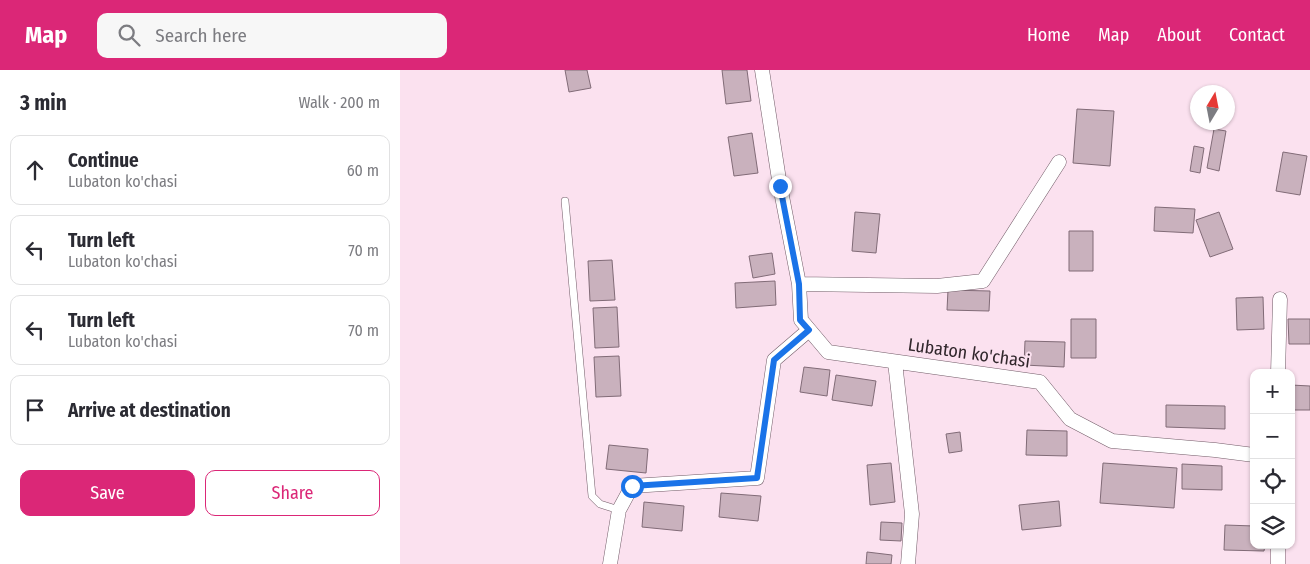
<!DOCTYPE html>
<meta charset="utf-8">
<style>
:root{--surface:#fff;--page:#f7f7f7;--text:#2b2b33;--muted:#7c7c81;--line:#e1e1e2;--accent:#db2777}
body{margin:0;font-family:"Fira Sans Condensed",sans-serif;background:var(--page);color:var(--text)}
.controls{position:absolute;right:15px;bottom:15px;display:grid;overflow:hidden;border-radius:10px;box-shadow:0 1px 4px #0004}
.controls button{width:45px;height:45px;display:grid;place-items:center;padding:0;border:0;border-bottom:1px solid var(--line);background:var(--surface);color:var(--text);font:25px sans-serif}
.compass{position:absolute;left:790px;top:15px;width:45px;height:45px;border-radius:50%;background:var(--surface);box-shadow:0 1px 4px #0004;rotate:10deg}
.stop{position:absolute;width:15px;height:15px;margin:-11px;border:4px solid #1a73e8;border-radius:50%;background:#fff}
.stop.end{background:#1a73e8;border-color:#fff;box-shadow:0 1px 5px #0008}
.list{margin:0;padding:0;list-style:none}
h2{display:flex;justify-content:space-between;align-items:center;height:65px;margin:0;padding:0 20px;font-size:21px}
h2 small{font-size:16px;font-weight:400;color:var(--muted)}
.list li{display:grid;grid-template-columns:32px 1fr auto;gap:15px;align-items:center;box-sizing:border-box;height:70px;margin:0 10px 10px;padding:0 10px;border:1px solid var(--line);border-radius:10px}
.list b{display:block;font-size:19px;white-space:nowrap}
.list p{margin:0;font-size:16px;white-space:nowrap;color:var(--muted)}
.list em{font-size:16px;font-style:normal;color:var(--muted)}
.actions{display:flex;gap:10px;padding:15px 20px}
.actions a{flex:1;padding:11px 0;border:1px solid var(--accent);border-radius:10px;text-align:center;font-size:18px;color:var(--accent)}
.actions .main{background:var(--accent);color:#fff}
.icon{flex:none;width:28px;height:28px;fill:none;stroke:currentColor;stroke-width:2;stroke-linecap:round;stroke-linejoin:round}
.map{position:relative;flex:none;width:910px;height:494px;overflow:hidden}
header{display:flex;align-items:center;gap:30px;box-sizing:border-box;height:70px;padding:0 25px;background:var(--accent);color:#fff}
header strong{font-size:24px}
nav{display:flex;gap:28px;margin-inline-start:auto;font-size:18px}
.search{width:350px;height:45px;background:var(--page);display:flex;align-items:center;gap:12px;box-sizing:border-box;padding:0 18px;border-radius:10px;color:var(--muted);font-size:19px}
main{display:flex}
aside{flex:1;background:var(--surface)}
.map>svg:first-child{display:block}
</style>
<header>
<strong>Map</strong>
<div class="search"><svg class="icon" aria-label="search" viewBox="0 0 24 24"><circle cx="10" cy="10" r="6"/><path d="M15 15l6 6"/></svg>Search here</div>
<nav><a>Home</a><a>Map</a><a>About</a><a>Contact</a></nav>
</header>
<main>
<aside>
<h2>3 min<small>Walk · 200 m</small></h2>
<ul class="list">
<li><svg class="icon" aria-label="ahead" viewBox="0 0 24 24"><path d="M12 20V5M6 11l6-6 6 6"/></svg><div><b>Continue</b><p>Lubaton ko'chasi</p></div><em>60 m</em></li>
<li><svg class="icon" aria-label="left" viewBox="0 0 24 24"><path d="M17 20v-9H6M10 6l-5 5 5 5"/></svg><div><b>Turn left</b><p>Lubaton ko'chasi</p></div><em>70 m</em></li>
<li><svg class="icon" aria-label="left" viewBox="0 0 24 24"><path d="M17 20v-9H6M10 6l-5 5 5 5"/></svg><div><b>Turn left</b><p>Lubaton ko'chasi</p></div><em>70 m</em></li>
<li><svg class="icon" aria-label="arrive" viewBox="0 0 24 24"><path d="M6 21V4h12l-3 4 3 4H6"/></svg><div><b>Arrive at destination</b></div></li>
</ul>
<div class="actions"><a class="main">Save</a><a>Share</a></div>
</aside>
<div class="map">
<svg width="910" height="494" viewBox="0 0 910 494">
<rect width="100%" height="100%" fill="#fbe1ef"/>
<path fill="#c9b1bd" stroke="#816b77" d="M165 0H187L191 18 169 22Z
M322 0H347L351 31 326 34Z
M677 39 714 41 710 96 673 93Z
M814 59 826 61 819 101 807 98Z
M352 63 358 103 334 106 328 67Z
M794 76 804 78 800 103 790 101Z
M883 82 907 86 900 125 876 121Z
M755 137 795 139 793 163 754 161Z
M455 142 480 144 476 183 452 181Z
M819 142 833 179 810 187 796 150Z
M669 161H693V201H669Z
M372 183 375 204 353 208 349 186Z
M212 190 215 230 190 231 188 191Z
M375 211 376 235 336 238 335 213Z
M548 220 590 221 589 241 547 240Z
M863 227 864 259 837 260 836 228Z
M217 237 219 277 195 278 193 238Z
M671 249H696V288H671Z
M888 249H910V274H889Z
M625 271 665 272 664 297 624 295Z
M219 286 221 326 196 327 194 287Z
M404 297 430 300 427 326 400 322Z
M436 305 476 311 472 336 432 330Z
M891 315 910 316V340H891Z
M766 335 825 336V359L766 357Z
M627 360 667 361V386L626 385Z
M560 362 562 381 549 383 546 364Z
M209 375 248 379 246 403 206 399Z
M491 393 495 432 470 435 467 395Z
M703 393 777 398 774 438 700 433Z
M782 394 822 396V420L782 419Z
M321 423 361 426 358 451 319 447Z
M659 431 661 456 622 460 619 435Z
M244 432 284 436 282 461 242 457Z
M481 452 502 453 501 471 480 470Z
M825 455 854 456V475H865L864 481 824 480Z
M467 482 492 485 491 494H466Z"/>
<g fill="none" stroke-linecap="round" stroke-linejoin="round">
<g stroke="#725c68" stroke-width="8">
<path id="service" d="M165 131 192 426 200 434 219 440"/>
</g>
<g stroke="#725c68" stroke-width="15">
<path id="minor" d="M362 0 380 116 399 214 401 250 428 282 640 312 670 349 712 371 815 380 854 385
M399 214 537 216 583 211 659 92
M495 292 512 444 508 494
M878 303 880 229
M878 475V494
M210 494 219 440 232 416 357 408 374 290 409 260"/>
</g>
<use href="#service" stroke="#fff" stroke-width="7"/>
<use href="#minor" stroke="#fff" stroke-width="14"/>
</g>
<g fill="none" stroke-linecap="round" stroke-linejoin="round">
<path stroke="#1a73e8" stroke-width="6" d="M232 416 357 408 374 290 409 260 400 250 399 214 380 116"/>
</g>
<g text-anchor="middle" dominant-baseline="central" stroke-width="4" stroke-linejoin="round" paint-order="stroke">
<g font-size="18" fill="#31272c" stroke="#fbe1ef">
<text transform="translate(569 283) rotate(8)">Lubaton ko'chasi</text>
</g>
</g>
</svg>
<div class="controls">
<button>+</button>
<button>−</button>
<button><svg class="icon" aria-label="locate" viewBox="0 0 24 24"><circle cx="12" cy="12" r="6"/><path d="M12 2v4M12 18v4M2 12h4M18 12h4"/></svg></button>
<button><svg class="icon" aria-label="layers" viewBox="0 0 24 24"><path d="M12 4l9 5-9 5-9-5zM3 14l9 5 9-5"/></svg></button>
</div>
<svg class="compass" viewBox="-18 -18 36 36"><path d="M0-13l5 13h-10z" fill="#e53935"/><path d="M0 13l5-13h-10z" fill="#7c7c81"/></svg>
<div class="stop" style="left:232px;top:416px"></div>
<div class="stop end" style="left:380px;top:116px"></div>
</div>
</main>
